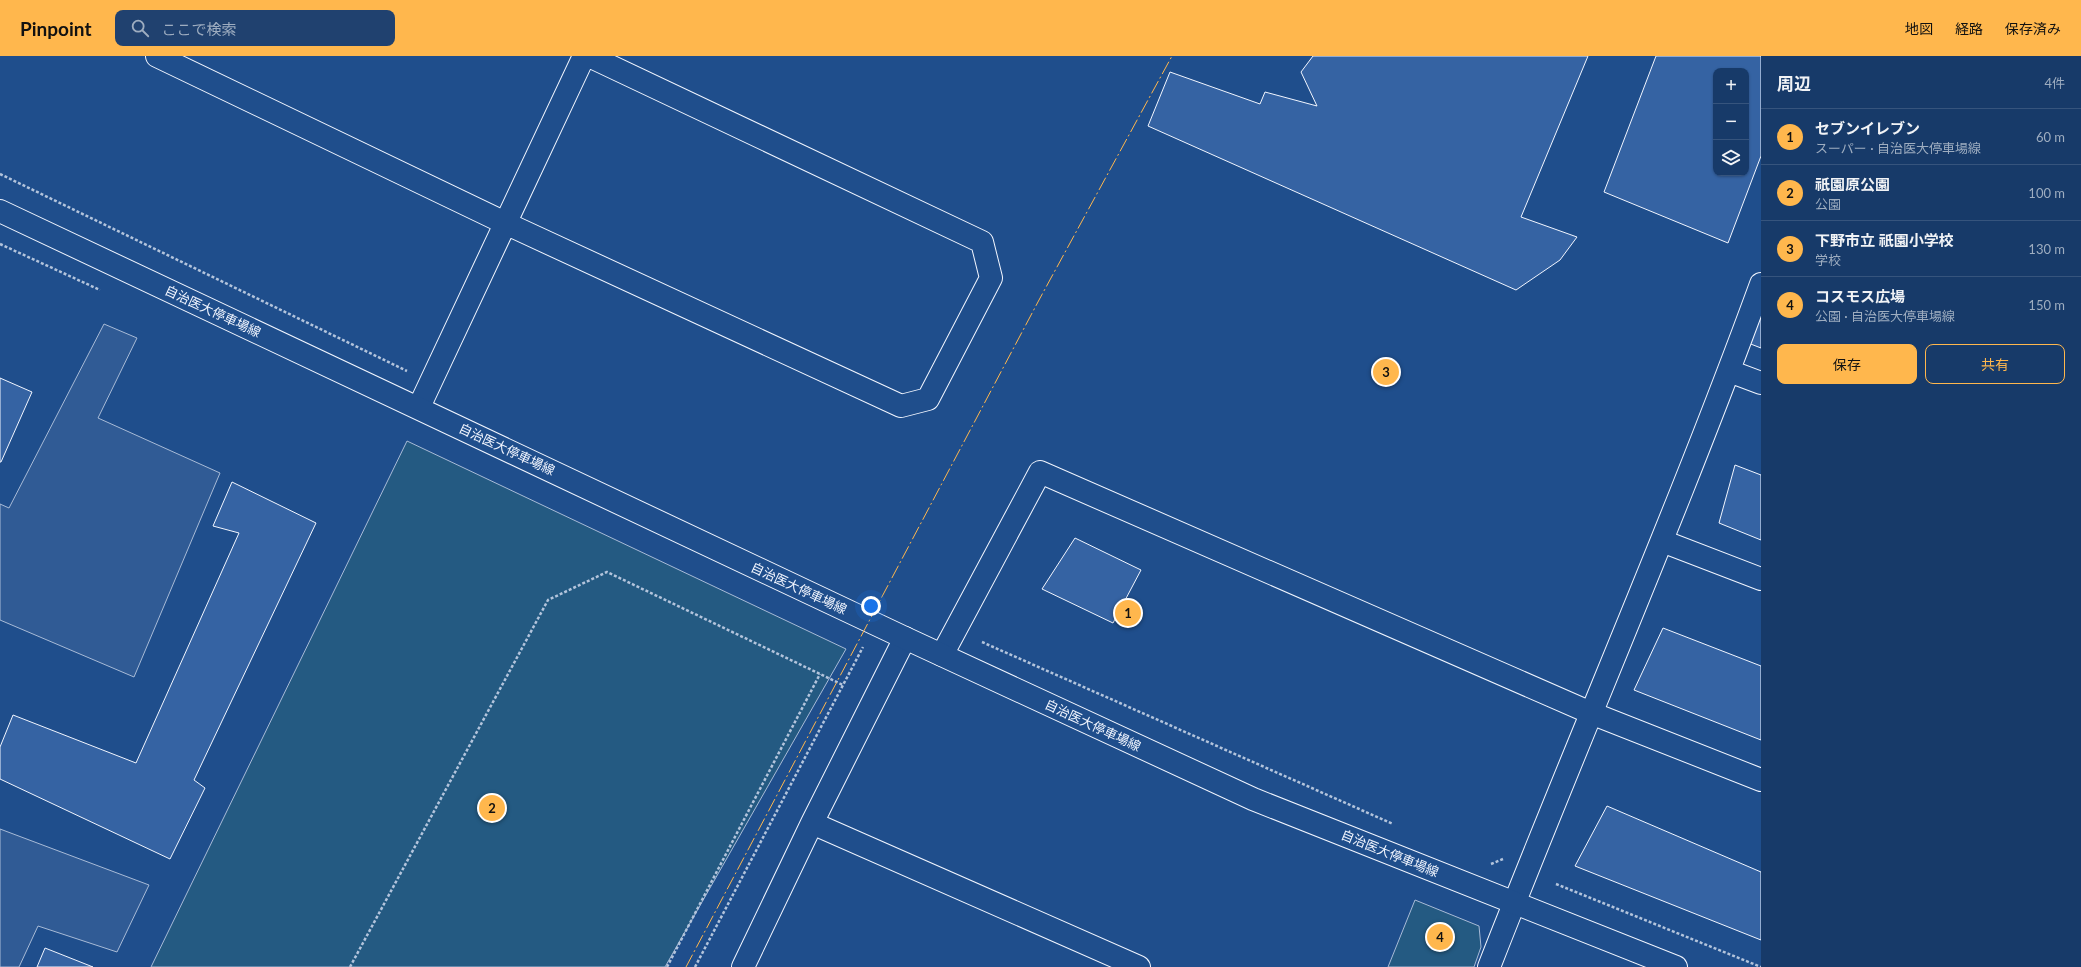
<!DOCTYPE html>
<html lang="ja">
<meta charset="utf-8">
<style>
:root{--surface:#173a69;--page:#20416f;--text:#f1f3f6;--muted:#9eadc0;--line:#36547d;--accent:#ffb74d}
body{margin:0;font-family:Lato,"Noto Sans JP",sans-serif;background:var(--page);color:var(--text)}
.controls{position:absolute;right:12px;top:12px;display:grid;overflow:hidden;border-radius:8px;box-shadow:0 1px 3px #0004}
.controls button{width:36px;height:36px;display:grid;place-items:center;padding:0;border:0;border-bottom:1px solid var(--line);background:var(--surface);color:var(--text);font:20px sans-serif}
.you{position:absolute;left:871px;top:550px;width:14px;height:14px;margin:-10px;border:3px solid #fff;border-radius:50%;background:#1a73e8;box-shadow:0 0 0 6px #1a73e833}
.badge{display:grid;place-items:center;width:26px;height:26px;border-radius:50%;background:var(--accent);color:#111;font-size:13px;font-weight:700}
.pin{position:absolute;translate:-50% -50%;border:2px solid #fff;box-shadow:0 1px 4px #0006}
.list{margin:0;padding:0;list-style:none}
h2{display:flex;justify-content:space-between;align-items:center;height:52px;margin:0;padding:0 16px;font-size:17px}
h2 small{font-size:13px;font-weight:400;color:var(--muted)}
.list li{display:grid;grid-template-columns:26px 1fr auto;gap:12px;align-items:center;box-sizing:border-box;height:56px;padding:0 16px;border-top:1px solid var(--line)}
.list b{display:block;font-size:15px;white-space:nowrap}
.list p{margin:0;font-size:13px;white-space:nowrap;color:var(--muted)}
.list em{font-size:13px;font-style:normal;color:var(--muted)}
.actions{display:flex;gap:8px;padding:12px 16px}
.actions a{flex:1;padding:9px 0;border:1px solid var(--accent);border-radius:8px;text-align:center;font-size:14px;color:var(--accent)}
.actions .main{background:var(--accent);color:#111}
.icon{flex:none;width:22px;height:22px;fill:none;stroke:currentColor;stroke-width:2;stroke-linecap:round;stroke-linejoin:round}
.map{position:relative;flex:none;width:1761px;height:911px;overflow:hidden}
header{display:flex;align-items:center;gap:24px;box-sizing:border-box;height:56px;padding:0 20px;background:var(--accent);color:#111}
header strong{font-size:19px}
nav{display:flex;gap:22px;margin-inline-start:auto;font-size:14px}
.search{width:280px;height:36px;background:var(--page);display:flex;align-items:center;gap:10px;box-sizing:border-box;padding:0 14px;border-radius:8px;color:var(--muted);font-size:15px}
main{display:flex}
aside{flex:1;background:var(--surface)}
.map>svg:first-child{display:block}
</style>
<header>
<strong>Pinpoint</strong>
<div class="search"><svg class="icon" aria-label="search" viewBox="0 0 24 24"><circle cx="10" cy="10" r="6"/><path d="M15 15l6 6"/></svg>ここで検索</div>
<nav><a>地図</a><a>経路</a><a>保存済み</a></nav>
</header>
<main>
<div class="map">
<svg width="1761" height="911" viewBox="0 0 1761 911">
<rect width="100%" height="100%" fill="#1f4e8c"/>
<path fill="#245a82" stroke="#a8bbd7" d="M407 385 846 593 665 911H151Z
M1415 844 1479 870 1481 891 1474 911H1388Z"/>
<path fill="#305b95" stroke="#a8bbd7" d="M104 268 137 282 98 362 220 417 134 621 0 564V448L9 452Z
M0 773 149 829 117 896 38 870 19 911H0Z"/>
<path fill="#3563a3" stroke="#f2f6ff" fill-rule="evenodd" d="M1313 0H1588L1521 161 1577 181 1560 204 1516 234 1148 70 1170 16 1260 48 1265 36 1317 50 1301 16Z
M1656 0H1761V100L1728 187 1604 136ZM1716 15H1746V117H1716Z
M1761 240V292L1743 285Z
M0 322 32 336 1 406H0Z
M1735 409 1761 419V484L1719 467Z
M232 426 316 467 194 724 205 732 170 803 0 723V691L13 659 136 707 239 477 213 470Z
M1075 482 1141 514 1113 567 1042 533Z
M1663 572 1761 610V684L1634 634Z
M1607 750 1761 816V884L1575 810Z
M45 892 93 911H37Z"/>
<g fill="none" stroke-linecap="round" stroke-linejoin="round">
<g stroke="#f2f6ff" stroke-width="24">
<path id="street" d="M157 0 505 167 901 350 928 343 991 222 982 186 589 0
M1729 315 1761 327
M419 351 584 0
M1662 485 1761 523
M942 599 1040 416 1591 657 1761 724
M812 767 1139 911
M743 911 812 767 905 582
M1489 911C1578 683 1677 458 1761 228"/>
</g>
<g stroke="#f2f6ff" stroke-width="24">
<path id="secondary" d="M0 155 905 582 1253 743 1676 911"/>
</g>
<path stroke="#b3c4dc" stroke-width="2.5" stroke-dasharray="3 2" stroke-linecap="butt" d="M0 118 407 315
M0 188 100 234
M982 586 1393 768
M1491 808 1503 803
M1556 828 1761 911
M350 911 548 544 607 516 843 629
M667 911 820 618
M695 911 863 591"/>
<use href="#street" stroke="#1f4e8c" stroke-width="22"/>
<use href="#secondary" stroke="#1f4e8c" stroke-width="22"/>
<path stroke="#ffb74d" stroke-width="1" stroke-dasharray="14 3 2 3" stroke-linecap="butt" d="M686 911 1039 244 1172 0"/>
</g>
<g text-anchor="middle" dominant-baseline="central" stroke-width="3" stroke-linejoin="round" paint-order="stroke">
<g font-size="13" fill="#f2f6ff" stroke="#1f4e8c">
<text transform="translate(213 255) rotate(25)">自治医大停車場線</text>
<text transform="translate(507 393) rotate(25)">自治医大停車場線</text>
<text transform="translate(799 532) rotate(25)">自治医大停車場線</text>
<text transform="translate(1093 669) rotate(25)">自治医大停車場線</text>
<text transform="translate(1390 797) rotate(22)">自治医大停車場線</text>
</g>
</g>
</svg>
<div class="controls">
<button>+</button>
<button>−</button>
<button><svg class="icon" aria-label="layers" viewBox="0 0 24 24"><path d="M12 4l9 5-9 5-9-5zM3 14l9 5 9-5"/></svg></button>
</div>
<div class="you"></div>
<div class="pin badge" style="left:1128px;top:557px">1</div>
<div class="pin badge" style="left:492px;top:752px">2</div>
<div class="pin badge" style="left:1386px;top:316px">3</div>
<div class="pin badge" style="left:1440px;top:881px">4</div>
</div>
<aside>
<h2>周辺<small>4件</small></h2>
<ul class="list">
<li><span class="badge">1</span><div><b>セブンイレブン</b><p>スーパー · 自治医大停車場線</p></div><em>60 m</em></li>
<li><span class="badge">2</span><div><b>祇園原公園</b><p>公園</p></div><em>100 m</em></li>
<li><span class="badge">3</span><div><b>下野市立 祇園小学校</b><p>学校</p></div><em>130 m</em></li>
<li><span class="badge">4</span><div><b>コスモス広場</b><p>公園 · 自治医大停車場線</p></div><em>150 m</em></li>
</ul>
<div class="actions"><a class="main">保存</a><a>共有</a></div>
</aside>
</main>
